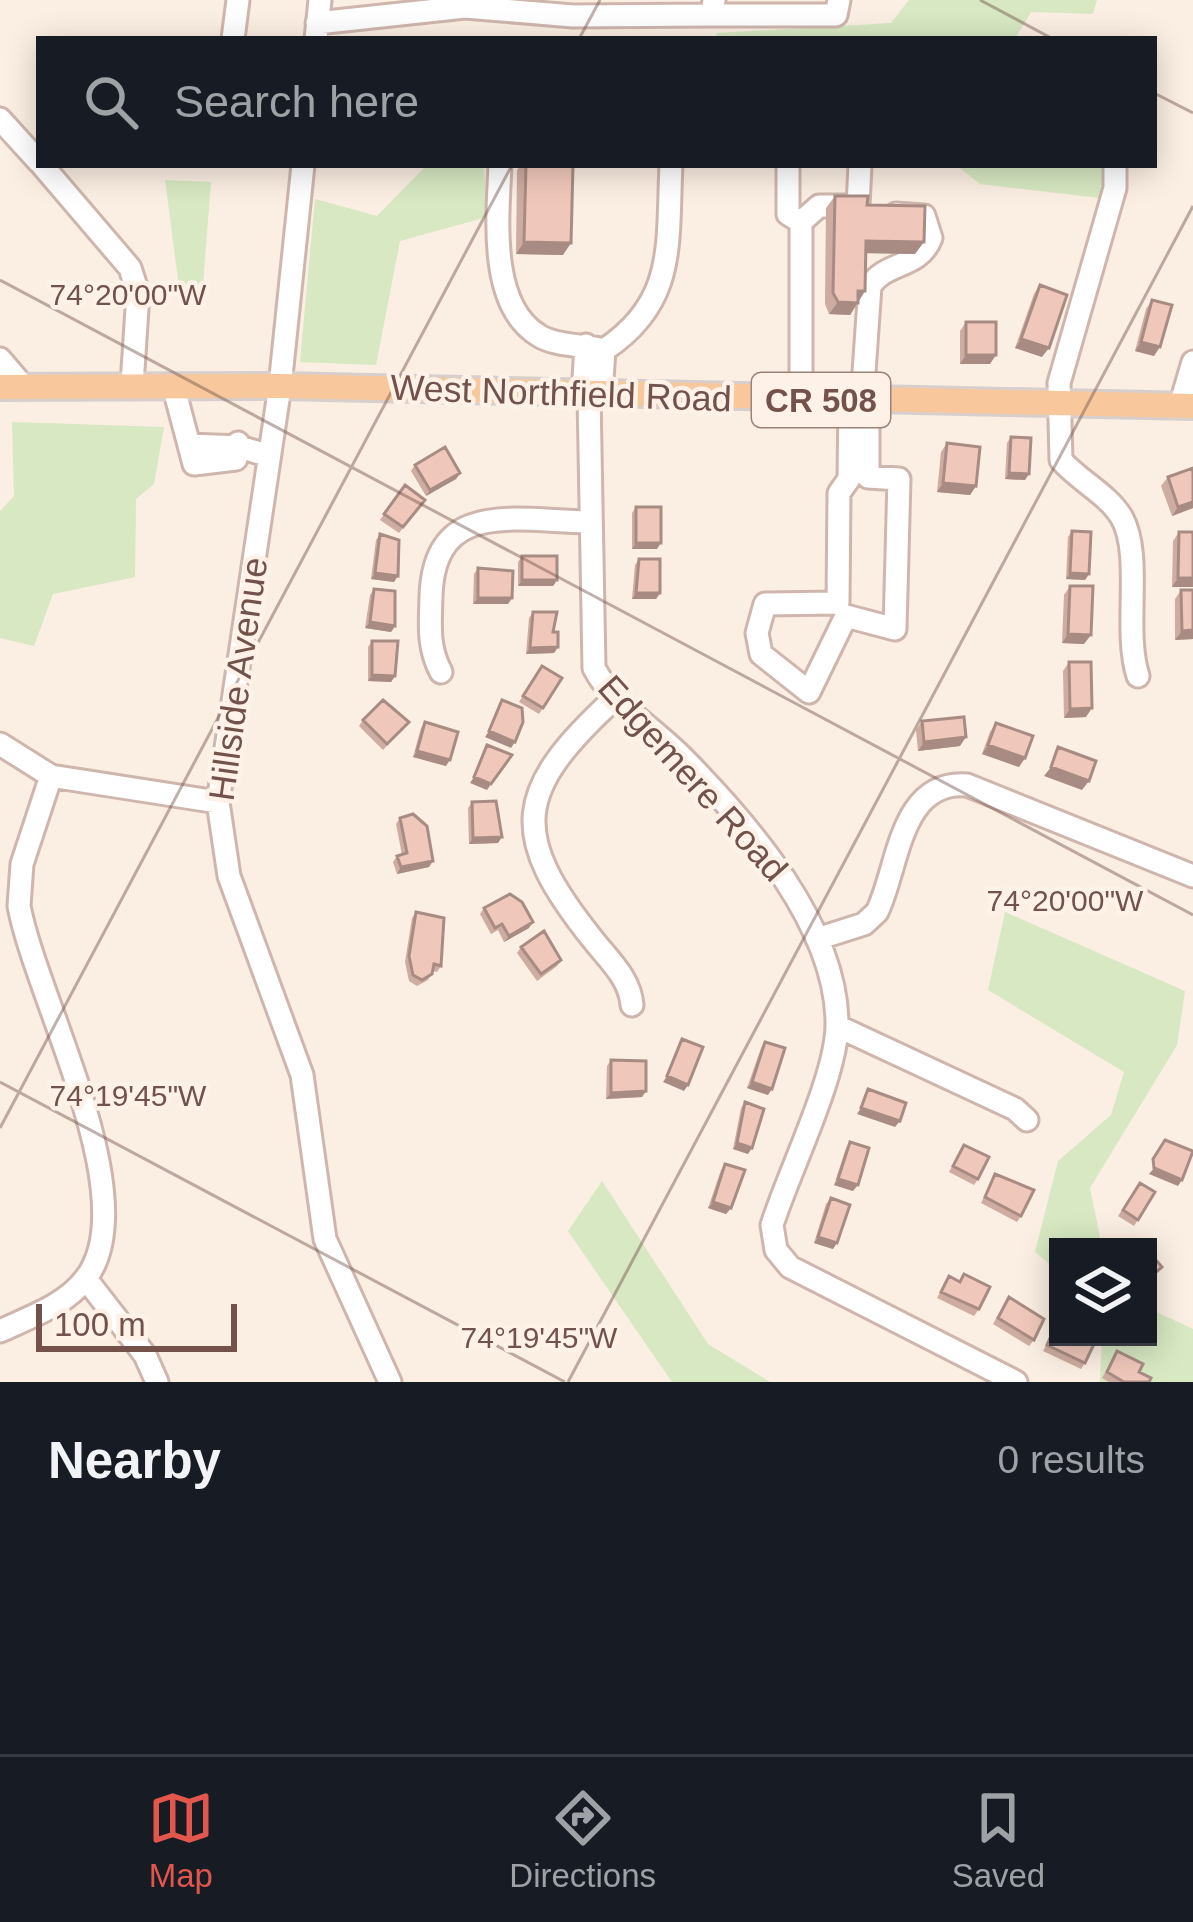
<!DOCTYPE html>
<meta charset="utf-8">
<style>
:root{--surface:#171b24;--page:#242831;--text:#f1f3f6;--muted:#9ea1a6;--line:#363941;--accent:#e2564b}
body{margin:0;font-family:Arial,sans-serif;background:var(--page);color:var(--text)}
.controls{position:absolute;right:36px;bottom:36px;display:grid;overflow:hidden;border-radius:0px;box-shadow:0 6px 30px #0003}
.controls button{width:108px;height:108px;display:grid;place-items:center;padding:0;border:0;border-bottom:3px solid var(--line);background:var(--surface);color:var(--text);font:60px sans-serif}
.scale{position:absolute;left:36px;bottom:30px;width:201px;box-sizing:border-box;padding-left:12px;border:6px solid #72524a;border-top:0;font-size:33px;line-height:42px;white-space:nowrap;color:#72524a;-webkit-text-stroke:9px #fef2e8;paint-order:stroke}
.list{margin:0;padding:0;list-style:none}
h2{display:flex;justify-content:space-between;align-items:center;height:156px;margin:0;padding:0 48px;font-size:51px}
h2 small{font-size:39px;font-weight:400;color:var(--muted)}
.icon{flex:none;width:66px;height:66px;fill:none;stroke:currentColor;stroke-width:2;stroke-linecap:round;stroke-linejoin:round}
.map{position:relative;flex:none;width:1193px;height:1382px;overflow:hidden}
.search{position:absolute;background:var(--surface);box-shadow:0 6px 30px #0003;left:36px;right:36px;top:36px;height:132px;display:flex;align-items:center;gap:30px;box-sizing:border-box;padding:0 42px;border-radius:0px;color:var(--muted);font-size:45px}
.sheet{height:372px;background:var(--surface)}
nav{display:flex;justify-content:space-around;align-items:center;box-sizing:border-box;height:168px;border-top:3px solid var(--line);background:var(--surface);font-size:33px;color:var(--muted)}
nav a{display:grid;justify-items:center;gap:6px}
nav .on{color:var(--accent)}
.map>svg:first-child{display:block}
</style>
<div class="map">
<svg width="1193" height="1382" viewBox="0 0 1193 1382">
<rect width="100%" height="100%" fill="#fbeee2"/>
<path fill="#d7e8c2" d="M909 0H1097L1093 14 1031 12 1015 39H715L717 33 891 23Z
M427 165H484L487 217 400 241 376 365 300 362 315 199 377 216Z
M956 165H1127L1117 200 980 184Z
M165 180 211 182 201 310 181 302Z
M12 422 164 427 154 484 136 499 135 577 53 594 34 646 0 638V511L14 496Z
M1005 912 1185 991 1177 1045 1090 1188 1102 1247H1058V1271L1035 1252 1058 1161 1111 1115 1124 1072 988 990Z
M602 1181 708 1344 770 1382H672L568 1231Z
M1148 1308 1193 1329V1382H1100L1102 1337H1148Z"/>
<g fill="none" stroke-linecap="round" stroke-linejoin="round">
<g stroke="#ceb6ad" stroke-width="27">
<path id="minor" d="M712 15H836L839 0
M317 23 465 7 573 16 712 15 714 0
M233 39 238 0
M316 39 320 0
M0 119 39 162
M42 165 130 268 138 293 132 385
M303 165 280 386 218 802 229 876 302 1075 325 1239 390 1382
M500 165C498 215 488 304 538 335 554 346 584 345 604 350
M788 165V214L801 222
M1115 165V188L1059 383 1061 460C1079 481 1108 494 1122 518 1143 556 1123 630 1138 676
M858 206 860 165
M604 350C677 302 667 244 671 165
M0 359 23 386
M173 385 189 445 240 447 269 456
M583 395 586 345
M589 395 594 668C614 706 654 728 684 759 748 824 837 926 837 1024 837 1076 789 1171 772 1225L776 1250 790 1267 1016 1382
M601 395 604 350
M801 400V222L819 206H854
M850 401 849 479 839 493 838 603 765 604 757 633 761 654 809 692 846 616 895 629 899 479 868 477V401
M862 401 870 286C886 261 919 269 931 238L924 216 896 214
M1180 406 1193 362
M189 445 194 464 236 459 238 443
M441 672C428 648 430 625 431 598 433 498 516 521 587 522
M615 698C515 790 507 833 594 941 610 961 630 979 632 1005
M0 744 51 776 218 802
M817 939 864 924 877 912C899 867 899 780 967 785L1193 876
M837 1026 1015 1109 1027 1120
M86 1279 145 1355 157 1382
M0 1331C30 1317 66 1305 86 1278 146 1199 36 998 19 906L22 864 51 776"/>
</g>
<g stroke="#d8cfcc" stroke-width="30">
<path id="major" d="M0 387 280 386 1193 406"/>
</g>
<use href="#minor" stroke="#fff" stroke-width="21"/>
<use href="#major" stroke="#f8c89c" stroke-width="24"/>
</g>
<path fill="#ceaca1" d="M521 165H573L563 255 516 254 517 170Z
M835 196 867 205 915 254 866 253 865 291 850 315 829 314 825 304 826 208Z
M1040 285 1042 357 1015 348 1034 294Z
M1152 300 1154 356 1135 351 1146 309Z
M966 322 990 364H960V331Z
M1011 437 1025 480 1005 479 1007 443Z
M947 443 976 486 970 495 937 492 941 452Z
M415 465 460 473 456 479 426 496 411 471Z
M1193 468V508L1172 516 1161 486 1168 477Z
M405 485 425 500 399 533 380 520Z
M636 507 657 549H632V513Z
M1072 531 1089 574 1085 580 1066 579 1068 537Z
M1179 532 1193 587H1172L1173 541Z
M380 534 394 582 371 579 376 540Z
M522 556 557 580 553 586H518V562Z
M639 559 660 593 656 599H632L635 565Z
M478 568 512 598 508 604H473L474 574Z
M1070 586 1084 644 1062 643 1064 595Z
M374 589 395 626 391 632 365 628 370 595Z
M1181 590 1193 639 1175 640V599Z
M533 612 553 632 558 647 554 653 526 654 529 618Z
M372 641 395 676 391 682 368 681V647Z
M1069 662 1086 717 1064 718 1063 671Z
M542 666 562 678 539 714 519 702Z
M363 720 409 722 383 750 359 726Z
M922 721 960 746 918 751 916 730Z
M425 722 446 766 413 757 421 728Z
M996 723 1025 758 1019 767 982 754 990 732Z
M472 802 498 843 469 844 468 808Z
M400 818 429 867 397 874 393 862 397 856 402 855 396 824Z
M484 908 529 928 504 942 498 930 491 934 480 914Z
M416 912 441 966 437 972 433 971 428 980 417 986 409 981 405 962 412 918Z
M521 947 561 960 557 966 537 981 517 953Z
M765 1042 768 1095 747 1088 761 1048Z
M611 1060 646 1091 642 1097 606 1099 607 1066Z
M745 1102 748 1154 733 1149 741 1108Z
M850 1142 853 1191 834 1185 846 1148Z
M964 1145 978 1179 974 1185 949 1172Z
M725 1164 731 1208 726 1214 708 1208 721 1170Z
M995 1174 1021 1216 1017 1222 981 1203Z
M1140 1183 1155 1192 1134 1226 1118 1216Z
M831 1198 833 1249 814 1243 826 1204Z
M964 1274 979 1309 974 1316 937 1298 949 1276 959 1281Z
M1005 1303 1034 1340 1029 1346 993 1324Z
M1054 1329 1085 1363 1081 1369 1043 1351Z
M1117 1351 1139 1372 1149 1382H1109L1102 1378Z"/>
<path fill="#a88c83" d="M866 241 924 242 915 254 858 253Z
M524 242 571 243 563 255 516 254Z
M858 291H865L850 315 829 314 838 302Z
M1021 339 1049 348 1042 357 1015 348Z
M1141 342 1160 347 1154 356 1135 351Z
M966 355H996L990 364H960Z
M460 473 456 479 426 496 430 490Z
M1009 473 1029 474 1025 480 1005 479Z
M943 483 976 486 970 495 937 492Z
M1193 502V508L1172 516 1178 507Z
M636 543H661L657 549H632Z
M375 573 398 576 394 582 371 579Z
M1070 573 1089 574 1085 580 1066 579Z
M1178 578H1193V587H1172Z
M522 580H557L553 586H518Z
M636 593H660L656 599H632Z
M478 598H512L508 604H473Z
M370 622 395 626 391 632 365 628Z
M1193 630V639L1175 640 1182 631Z
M1068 634 1091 635 1084 644 1062 643Z
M558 647 554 653 526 654 530 648Z
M372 675 395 676 391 682 368 681Z
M1092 708 1086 717 1064 718 1070 709Z
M489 731 515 742 511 748 485 737Z
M966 737 960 746 918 751 924 742Z
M988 745 1025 758 1019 767 982 754Z
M417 751 450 760 446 766 413 757Z
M1051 767 1089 781 1082 790 1044 776Z
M474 777 491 784 487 790 470 783Z
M502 837 498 843 469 844 473 838Z
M433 861 429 867 397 874 401 867Z
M533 922 529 928 504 942 509 936Z
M667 1076 688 1085 684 1091 663 1082Z
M752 1082 772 1089 768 1095 747 1088Z
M646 1091 642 1097 606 1099 611 1093Z
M861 1108 900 1121 895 1127 857 1114Z
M737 1143 752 1148 748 1154 733 1149Z
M1154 1168 1182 1180 1178 1186 1149 1174Z
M838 1179 858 1185 853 1191 834 1185Z
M713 1202 731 1208 726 1214 708 1208Z
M818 1237 837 1243 833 1249 814 1243Z"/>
<path fill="#f0c8bb" stroke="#a88c83" stroke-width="3" d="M526 165H573L571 243 524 242Z
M835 196H868L867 205 925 206 924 242 866 241 865 291H858V303L838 302 833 293Z
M1040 285 1067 295 1049 348 1021 339Z
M1152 300 1172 305 1160 347 1141 342Z
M966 322H996V355H966Z
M1011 437 1031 438 1029 474 1009 473Z
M947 443 980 447 976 486 943 483Z
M445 447 460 473 430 490 415 465Z
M1193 468V502L1178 507 1168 477Z
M405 485 425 500 403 527 384 514Z
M636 507H661V543H636Z
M1072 531 1091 532 1089 574 1070 573Z
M1179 532H1193V578H1178Z
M380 534 399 540 398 576 375 573Z
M522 556H557V580H522Z
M639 559H660V593H636Z
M478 568 513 571 512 598H478Z
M1070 586H1093L1091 635 1068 634Z
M374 589 395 591V626L370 622Z
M1181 590H1193V630L1182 631Z
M533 612H557L553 632H558V647L530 648Z
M372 641H398L395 676 372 675Z
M1069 662H1091L1092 708 1070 709Z
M542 666 562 678 543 708 523 696Z
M383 700 409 722 387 744 363 720Z
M502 700 522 708 523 722 515 742 489 731Z
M964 717 966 737 924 742 922 721Z
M425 722 458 732 450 760 417 751Z
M996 723 1033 736 1025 758 988 745Z
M487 745 512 755 491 784 474 777Z
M1058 747 1096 761 1089 781 1051 767Z
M496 801 502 837 473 838 472 802Z
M413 814 427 826 433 861 401 867 397 856 407 853 400 818Z
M510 894 522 902 533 922 509 936 502 924 495 928 484 908Z
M416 912 444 918 441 966 434 964 432 974 422 980 413 975 409 956Z
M544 931 561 960 541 974 521 947Z
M682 1039 703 1047 688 1085 667 1076Z
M765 1042 785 1048 772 1089 752 1082Z
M611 1060 646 1061V1091L611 1093Z
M868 1089 906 1103 900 1121 861 1108Z
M745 1102 764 1109 752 1148 737 1143Z
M1165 1140 1193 1151 1182 1180 1154 1168 1153 1159Z
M850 1142 869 1148 858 1185 838 1179Z
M964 1145 989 1157 978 1179 953 1166Z
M725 1164 745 1170 731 1208 713 1202Z
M995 1174 1034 1190 1021 1216 985 1197Z
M1140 1183 1155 1192 1138 1220 1123 1210Z
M831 1198 850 1205 837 1243 818 1237Z
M1139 1240 1145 1247H1132Z
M1148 1251 1162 1267 1148 1279Z
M964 1274 990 1287 979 1309 941 1292 949 1276 960 1282Z
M1009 1297 1044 1319 1034 1340 998 1318Z
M1054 1329 1058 1331V1337H1090L1096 1340 1085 1363 1047 1345Z
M1117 1351 1143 1364 1139 1372 1151 1378 1149 1382H1124L1107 1372Z"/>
<path fill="none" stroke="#72524a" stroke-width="3" stroke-opacity="0.45" d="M980 0 1053 39M579 39 600 0M1154 93 1193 113M0 280 1193 915M0 1082 565 1382M0 1128 512 165M568 1382 1193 206"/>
<g text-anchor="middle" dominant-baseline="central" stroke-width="9" stroke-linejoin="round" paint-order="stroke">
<rect fill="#fef2e8" stroke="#9c8279" stroke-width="3" x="752" y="373" width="138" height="54" rx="9"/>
<g font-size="33" font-weight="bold" fill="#72524a">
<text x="821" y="400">CR 508</text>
</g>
<g font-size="36" fill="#72524a" stroke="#fef2e8">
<text transform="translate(561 393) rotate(2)">West Northfield Road</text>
<text transform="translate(238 679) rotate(-82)">Hillside Avenue</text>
<text transform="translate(693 778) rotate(48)">Edgemere Road</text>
</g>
</g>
<g font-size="30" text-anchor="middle" fill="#72524a" stroke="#fef2e8" stroke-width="9" stroke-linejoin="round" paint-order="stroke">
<text x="128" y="305">74°20'00"W</text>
<text x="1065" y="911">74°20'00"W</text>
<text x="128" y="1106">74°19'45"W</text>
<text x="539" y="1348">74°19'45"W</text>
</g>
</svg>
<div class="controls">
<button><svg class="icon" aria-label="layers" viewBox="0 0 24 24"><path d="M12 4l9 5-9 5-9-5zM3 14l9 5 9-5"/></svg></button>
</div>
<div class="scale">100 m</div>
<div class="search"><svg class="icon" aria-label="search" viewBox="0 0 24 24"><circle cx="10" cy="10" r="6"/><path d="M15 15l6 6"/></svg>Search here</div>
</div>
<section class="sheet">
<h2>Nearby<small>0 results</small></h2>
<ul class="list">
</ul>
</section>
<nav>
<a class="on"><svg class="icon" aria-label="map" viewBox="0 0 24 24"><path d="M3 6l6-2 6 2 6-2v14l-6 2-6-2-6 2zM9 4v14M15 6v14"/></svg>Map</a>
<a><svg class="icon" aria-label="directions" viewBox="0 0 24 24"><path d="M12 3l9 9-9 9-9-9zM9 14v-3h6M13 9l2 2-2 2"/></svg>Directions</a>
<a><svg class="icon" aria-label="saved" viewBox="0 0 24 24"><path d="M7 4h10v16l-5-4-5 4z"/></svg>Saved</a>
</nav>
